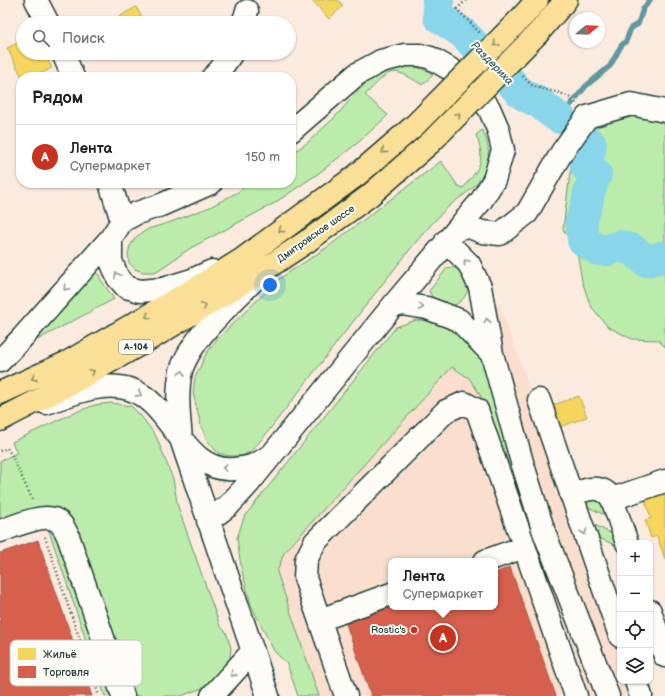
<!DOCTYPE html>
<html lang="ru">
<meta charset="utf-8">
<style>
:root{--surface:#fff;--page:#f6f6f6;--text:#222;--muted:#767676;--line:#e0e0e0;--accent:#c8321e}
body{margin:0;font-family:"Balsamiq Sans",sans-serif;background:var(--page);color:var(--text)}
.controls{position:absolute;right:12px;bottom:12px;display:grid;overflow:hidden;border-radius:8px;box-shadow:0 1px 3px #0004}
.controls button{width:36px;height:36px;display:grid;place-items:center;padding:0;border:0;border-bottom:1px solid var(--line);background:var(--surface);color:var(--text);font:20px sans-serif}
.compass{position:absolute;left:569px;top:12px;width:36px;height:36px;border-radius:50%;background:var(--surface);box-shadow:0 1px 3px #0004;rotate:71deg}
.you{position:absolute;left:270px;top:285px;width:14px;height:14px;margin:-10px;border:3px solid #fff;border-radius:50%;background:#1a73e8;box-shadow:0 0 0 6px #1a73e833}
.badge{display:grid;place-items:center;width:26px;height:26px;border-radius:50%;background:var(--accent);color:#fff;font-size:13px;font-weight:700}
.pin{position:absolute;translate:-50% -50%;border:2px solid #fff;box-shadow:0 1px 4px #0006}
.popup{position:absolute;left:388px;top:558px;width:110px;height:52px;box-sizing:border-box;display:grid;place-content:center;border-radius:8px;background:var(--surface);filter:drop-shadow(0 1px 3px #0005);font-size:13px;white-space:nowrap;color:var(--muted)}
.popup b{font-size:15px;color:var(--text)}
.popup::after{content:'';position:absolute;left:50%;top:100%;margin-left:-8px;border:8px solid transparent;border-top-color:var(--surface)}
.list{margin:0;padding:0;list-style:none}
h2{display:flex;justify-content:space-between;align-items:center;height:52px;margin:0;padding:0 16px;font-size:17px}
h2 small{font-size:13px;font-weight:400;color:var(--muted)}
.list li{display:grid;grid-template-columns:26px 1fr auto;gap:12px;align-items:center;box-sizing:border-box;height:64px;padding:0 16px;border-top:1px solid var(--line)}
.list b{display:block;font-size:15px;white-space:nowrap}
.list p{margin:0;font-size:13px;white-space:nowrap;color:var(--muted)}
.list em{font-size:13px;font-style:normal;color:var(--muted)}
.icon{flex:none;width:22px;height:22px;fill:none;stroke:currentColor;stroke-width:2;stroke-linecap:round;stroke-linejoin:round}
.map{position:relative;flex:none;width:665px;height:696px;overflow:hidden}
.search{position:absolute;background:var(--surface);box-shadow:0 1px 3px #0004;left:16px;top:16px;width:280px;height:44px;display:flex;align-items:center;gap:10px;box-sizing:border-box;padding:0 14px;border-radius:22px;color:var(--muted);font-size:15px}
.panel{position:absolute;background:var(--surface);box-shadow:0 1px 3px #0004;left:16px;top:72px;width:280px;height:116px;border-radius:16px}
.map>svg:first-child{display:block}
</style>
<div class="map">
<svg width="665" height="696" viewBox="0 0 665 696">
<rect width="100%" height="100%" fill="#fbebdf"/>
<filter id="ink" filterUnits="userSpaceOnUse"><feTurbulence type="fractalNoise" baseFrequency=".025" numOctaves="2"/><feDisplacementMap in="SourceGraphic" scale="8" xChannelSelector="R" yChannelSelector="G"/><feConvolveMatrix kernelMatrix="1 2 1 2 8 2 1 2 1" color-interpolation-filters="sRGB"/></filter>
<g filter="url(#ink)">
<path fill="#fadfce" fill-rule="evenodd" d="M499 304 529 386 620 656V681H628L633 696H319L277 572 284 553 452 367ZM391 561H495V607H391Z"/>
<path fill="#bcecab" stroke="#6e9470" d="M411 65 428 71 433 75 422 85C390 64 390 70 365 95L388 115 360 141 319 173 273 204 189 249 163 267 155 272H143L135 269 129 263 128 254 130 246 136 237 148 229 171 222 210 207 238 192 250 183H291V154L307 143 335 117 359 90 377 72Z
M636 116 665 122V347L658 340 632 339 608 327 590 305 582 281 577 252 563 229 573 149 599 125Z
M482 130C491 145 490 163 481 178 473 190 460 197 449 206 438 217 426 230 416 242 364 306 314 373 263 438L250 452 242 456H229L218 453 207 440 201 426 193 393 195 378 206 354 217 339 279 279 329 246 441 161 458 186 463 188C480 168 486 160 476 135Z
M95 267 101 280 114 299 26 346Z
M452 267C492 282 447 331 429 291L447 268Z
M416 320 440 321 455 330 482 360 489 377 517 483 551 598 546 594 481 396 469 378 452 367 284 553 277 572 319 696H298L287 664 274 651 251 605 241 567 237 538 244 517 396 327Z
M111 403 131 406 141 416 156 436 173 479 178 507 220 626 226 632 231 648 230 658 226 670 208 686 181 696H137L128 688 64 512 58 509 46 506 0 521V461L17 453 12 442 73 413 95 405Z
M601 497 611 518 584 505 589 498Z
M595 525 618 537 617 546 592 535 589 527Z
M48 528 53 530 57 535 112 696H105Z"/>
<path fill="#f6d55c" stroke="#b6a750" d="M312 0H338L343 6 329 19Z
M136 7 146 23H120L117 18Z
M23 40V53H44L52 68 34 77H22L7 48Z
M579 396 587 417 560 427 553 405Z
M665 493V559L657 536 651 538 645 520 651 518 645 500Z"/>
<path fill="#d6604d" stroke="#9f5646" d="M38 540 92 696H0V553Z
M510 567 556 696H371L345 621 391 605V607H495V573Z"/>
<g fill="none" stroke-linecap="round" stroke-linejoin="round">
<path stroke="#5f98a1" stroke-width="5.5" d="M576 98 586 86 610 66 621 46 626 41 631 28 638 24 643 9 650 0
M560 118 572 103"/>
<path stroke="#89d5ea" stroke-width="32" d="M438 0 439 17 463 33 521 93C528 98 535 100 541 104 548 109 552 114 560 118
M581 135 591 145 586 166 596 174 589 192 587 204 581 221 583 240 598 250H608L619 246 633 250 646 261 662 257 665 258"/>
<g stroke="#1f3d34" stroke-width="25">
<path id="minor" d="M36 0 48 23
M243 23 247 11
M63 53 73 77
M213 77 220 70 232 53
M110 183 122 221
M462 224 482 232 500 234 527 213 562 152 587 117 631 104 665 111
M111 238V261L118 278 126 287 140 291 163 289 192 280 212 271
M446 241 469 264 480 287 492 354 522 462 544 532 608 696
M252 282C229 305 190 340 181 371 176 393 179 417 181 439L268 696
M395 303 427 308 459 320 492 354
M0 361 22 338 111 238 122 221 137 213 161 205 211 183
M539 400 620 636
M46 403C72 394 104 380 132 390 173 406 184 473 234 469 248 468 257 465 268 457
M571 495C586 489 602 483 612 499L627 543
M612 499 665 481
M208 521 229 505 249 483 395 303 481 201 494 180 503 150 498 129 489 108 455 72 431 58 420 55H405L381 61 357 74 291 131
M0 531C13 527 41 514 54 519 62 522 65 530 68 536L123 696
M485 561 524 547
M650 611 665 656
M320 620 391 594
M636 681 641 696
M212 696 253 651
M346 696 305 578 306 560 315 542 446 411 464 403 477 410 576 696"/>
</g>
<g stroke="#1f3d34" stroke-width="25">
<path id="highway" d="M523 16 537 0
M539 32 566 0
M0 393 66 363 201 285 241 260 357 175 414 126
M0 420 79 379 153 337 261 272 309 240 369 196 431 142"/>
</g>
<path stroke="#1f3d34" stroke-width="2.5" stroke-dasharray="1 3" stroke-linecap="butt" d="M466 0 457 9 480 33
M523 76C526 79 529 83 532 85 548 93 563 89 576 103
M0 451 7 448 12 456 33 501
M45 537 99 696"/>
<use href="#minor" stroke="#fdfcf7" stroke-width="22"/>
<use href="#highway" stroke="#fadf96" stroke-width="22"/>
<g stroke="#1f3d34" stroke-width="25" stroke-linecap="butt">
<path id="highway-bridge" d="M414 126 523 16
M431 142 539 32"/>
</g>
<use href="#highway-bridge" stroke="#fadf96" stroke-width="22"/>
</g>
<defs><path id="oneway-chevron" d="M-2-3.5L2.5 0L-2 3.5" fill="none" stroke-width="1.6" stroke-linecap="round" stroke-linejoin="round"/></defs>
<g stroke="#8c8e65">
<use href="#oneway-chevron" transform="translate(496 44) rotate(135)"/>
<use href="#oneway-chevron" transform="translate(458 115) rotate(-45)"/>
<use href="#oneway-chevron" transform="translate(384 151) rotate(139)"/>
<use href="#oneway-chevron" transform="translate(281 230) rotate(144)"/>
<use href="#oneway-chevron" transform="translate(204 306) rotate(-31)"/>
<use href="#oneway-chevron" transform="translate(148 316) rotate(150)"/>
<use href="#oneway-chevron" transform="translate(92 372) rotate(-29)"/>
<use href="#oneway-chevron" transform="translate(34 378) rotate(156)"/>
</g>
<g stroke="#8e9c96">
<use href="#oneway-chevron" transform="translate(466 262) rotate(-130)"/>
<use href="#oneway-chevron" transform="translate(117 275) rotate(-117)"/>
<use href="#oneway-chevron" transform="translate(66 288) rotate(131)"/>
<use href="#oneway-chevron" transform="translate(421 307) rotate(10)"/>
<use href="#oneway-chevron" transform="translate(487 321) rotate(-100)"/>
<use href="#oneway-chevron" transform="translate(182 373) rotate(-76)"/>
<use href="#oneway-chevron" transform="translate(139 394) rotate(29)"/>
<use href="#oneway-chevron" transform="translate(225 468) rotate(-173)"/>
<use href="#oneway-chevron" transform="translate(584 532) rotate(71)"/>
<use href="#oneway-chevron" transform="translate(233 674) rotate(132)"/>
</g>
</g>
<circle fill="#c8321e" stroke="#fdfcf7" stroke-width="1.5" cx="414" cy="630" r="4"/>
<g text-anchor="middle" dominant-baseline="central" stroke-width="4" stroke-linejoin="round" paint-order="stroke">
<rect fill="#fdfcf7" stroke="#62766e" stroke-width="1" x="119" y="340" width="34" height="14" rx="3"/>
<g font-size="9" font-weight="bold" fill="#1f3d34">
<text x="136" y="347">А-104</text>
</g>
<g font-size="10" fill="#1f3d34" stroke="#fdfcf7">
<text transform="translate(316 234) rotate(-35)">Дмитровское шоссе</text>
</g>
<g font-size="10" fill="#1f3d34" stroke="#fdfcf7" text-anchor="end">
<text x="406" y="630">Rostic's</text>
</g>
<g font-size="11" font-style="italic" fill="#3a6362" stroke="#fdfcf7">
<text transform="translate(492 63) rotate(46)">Раздериха</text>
</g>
</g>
<rect x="10" y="640" width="132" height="46" rx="6" fill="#fdfcf7" stroke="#bac3bc" stroke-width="1"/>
<rect x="18" y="648" width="18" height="12" fill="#f6d55c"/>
<rect x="18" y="666" width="18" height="12" fill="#d6604d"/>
<g font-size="11" fill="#1f3d34">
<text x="43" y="658">Жильё</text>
<text x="43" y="676">Торговля</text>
</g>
</svg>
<div class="controls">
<button>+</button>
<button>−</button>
<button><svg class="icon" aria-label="locate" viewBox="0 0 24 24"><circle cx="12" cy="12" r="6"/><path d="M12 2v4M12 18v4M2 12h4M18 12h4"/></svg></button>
<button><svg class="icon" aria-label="layers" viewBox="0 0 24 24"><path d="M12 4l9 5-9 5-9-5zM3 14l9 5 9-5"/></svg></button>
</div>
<svg class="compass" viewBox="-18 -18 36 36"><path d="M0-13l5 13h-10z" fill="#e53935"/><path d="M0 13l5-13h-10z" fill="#767676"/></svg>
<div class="you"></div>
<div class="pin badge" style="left:443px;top:638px">A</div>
<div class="popup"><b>Лента</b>Супермаркет</div>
<div class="search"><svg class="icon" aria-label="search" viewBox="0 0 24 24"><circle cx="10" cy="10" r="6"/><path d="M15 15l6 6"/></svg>Поиск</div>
<section class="panel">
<h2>Рядом<small></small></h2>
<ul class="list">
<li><span class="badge">A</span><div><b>Лента</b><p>Супермаркет</p></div><em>150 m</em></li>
</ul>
</section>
</div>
